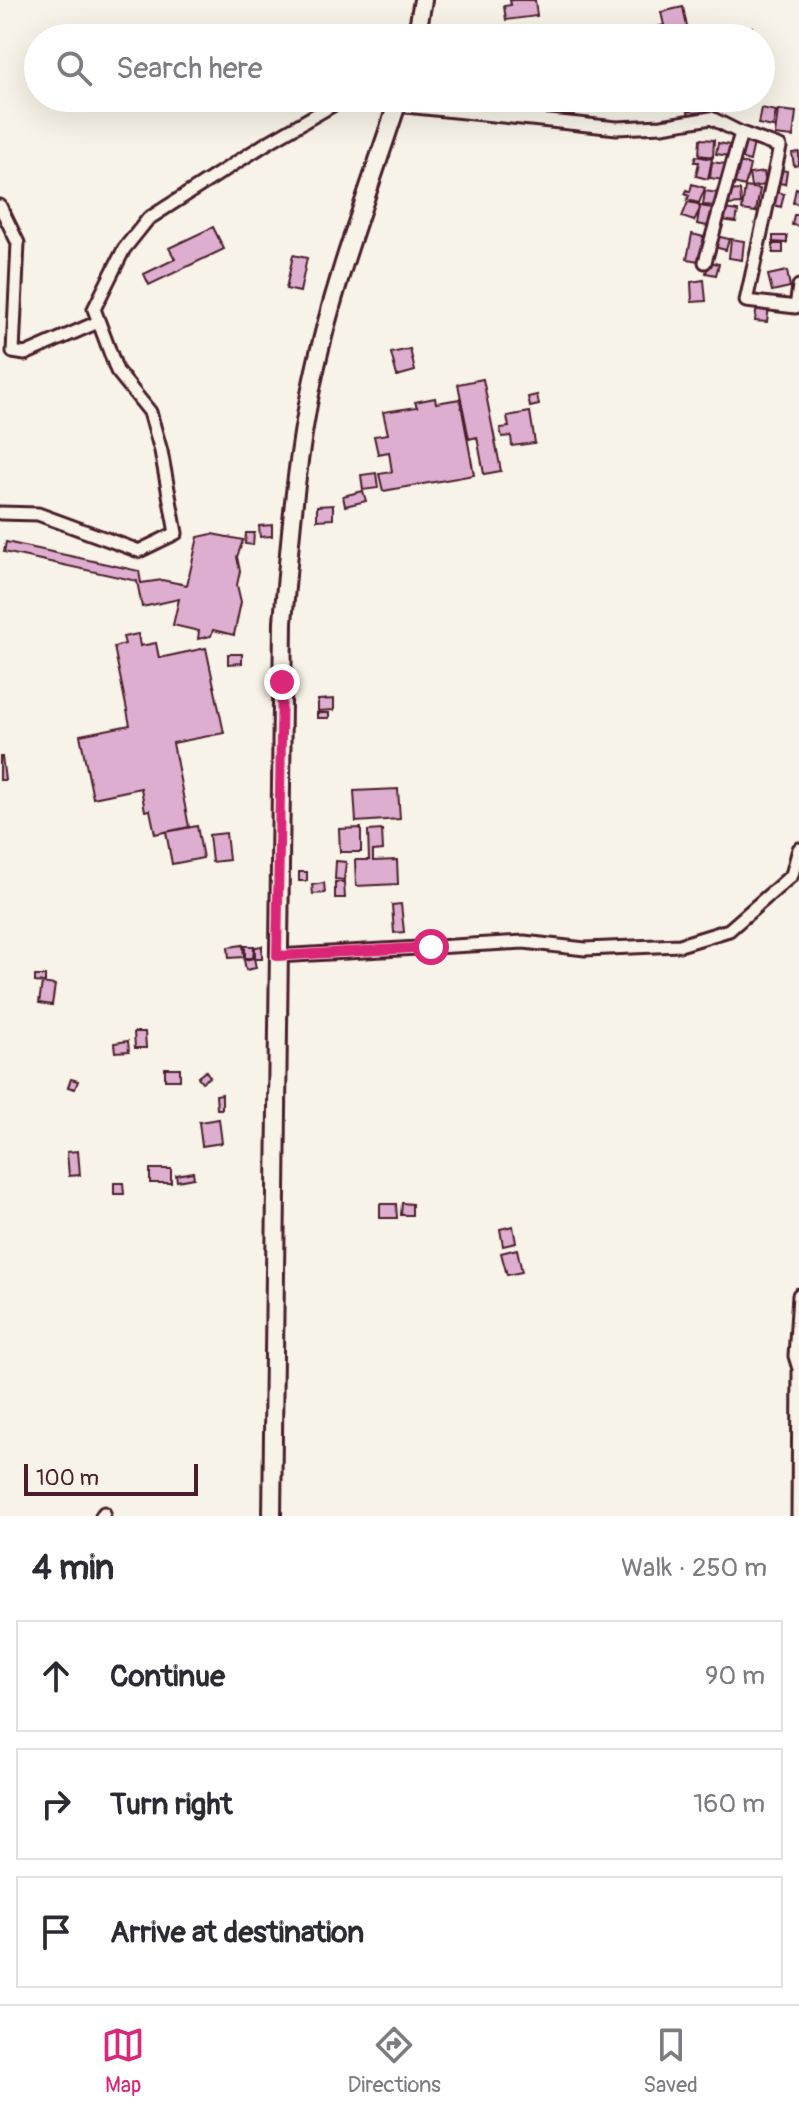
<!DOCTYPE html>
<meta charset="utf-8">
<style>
:root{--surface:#fff;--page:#f2f2f3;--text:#2b2b33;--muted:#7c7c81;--line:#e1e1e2;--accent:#db2777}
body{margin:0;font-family:Pangolin,sans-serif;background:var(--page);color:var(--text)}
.scale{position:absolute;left:24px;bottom:20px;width:174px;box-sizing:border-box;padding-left:8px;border:4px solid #4a1f2b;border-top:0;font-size:22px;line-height:28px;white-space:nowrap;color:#4a1f2b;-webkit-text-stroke:6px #f7f3e8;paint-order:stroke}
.stop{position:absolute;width:24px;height:24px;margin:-18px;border:6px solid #db2777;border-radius:50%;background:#fff}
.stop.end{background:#db2777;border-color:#fff;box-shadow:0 2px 8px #0008}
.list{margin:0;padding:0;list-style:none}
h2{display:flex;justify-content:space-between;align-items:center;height:104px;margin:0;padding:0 32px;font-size:34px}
h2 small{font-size:26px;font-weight:400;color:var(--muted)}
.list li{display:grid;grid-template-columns:52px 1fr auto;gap:24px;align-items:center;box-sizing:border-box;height:112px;margin:0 16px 16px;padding:0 16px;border:2px solid var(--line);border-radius:0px}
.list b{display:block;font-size:30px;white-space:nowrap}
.list em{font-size:26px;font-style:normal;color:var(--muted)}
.icon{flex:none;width:44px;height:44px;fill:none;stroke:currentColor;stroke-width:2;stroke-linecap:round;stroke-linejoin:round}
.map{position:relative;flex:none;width:799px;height:1516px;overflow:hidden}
.search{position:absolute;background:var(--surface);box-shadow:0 8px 32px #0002;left:24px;right:24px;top:24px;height:88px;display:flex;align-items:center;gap:20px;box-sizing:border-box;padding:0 28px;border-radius:44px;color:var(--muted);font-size:30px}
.sheet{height:488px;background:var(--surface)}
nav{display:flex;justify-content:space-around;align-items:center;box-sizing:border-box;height:112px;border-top:2px solid var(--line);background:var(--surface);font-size:22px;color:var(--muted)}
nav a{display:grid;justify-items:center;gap:4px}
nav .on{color:var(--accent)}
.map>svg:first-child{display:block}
</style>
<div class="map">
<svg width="799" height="1516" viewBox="0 0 799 1516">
<rect width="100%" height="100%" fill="#f7f3e8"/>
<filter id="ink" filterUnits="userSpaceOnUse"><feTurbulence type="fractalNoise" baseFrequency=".0125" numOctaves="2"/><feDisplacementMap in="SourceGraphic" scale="16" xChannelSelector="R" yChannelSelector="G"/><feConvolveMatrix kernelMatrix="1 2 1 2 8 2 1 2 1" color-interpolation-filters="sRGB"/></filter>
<g filter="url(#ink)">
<path fill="#ddaecf" stroke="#4a1f2b" stroke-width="2" d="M510 0H535L537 16 506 20 504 6 511 5Z
M683 7 688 32 656 38 654 28 664 25 661 12Z
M752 27 754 38H730L729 32Z
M685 98H696L698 109 688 112Z
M761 108 776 111 773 127 758 124Z
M778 110 796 112 793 137 775 135Z
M700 139 714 140 713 157 699 155Z
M744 140 754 143 750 161 739 158Z
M718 143 730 145 729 156 716 154Z
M799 152V165L794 166 792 153Z
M696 156 712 159 708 179 696 176 699 162H694Z
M736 161 750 165 745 186 730 182Z
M712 162 726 164 724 180 710 178Z
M775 169 787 171 785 184 773 182Z
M764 172 766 185 751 187 749 174Z
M692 184 705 188 699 203 687 200 689 196 685 194 687 190 690 192Z
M745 187 760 189 756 212 742 210Z
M796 188 799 189V204L793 203Z
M740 190 741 204 728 205V191Z
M705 191 718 193 717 206 703 205Z
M774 191 784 194 781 207 770 204Z
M688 202 698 204 700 209 694 221 682 217Z
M700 206 712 208 708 226 697 224Z
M724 209 738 211 736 222 722 220Z
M794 215H799V226L792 225Z
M213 227 224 249 149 285 144 274 175 259 169 248Z
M692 234 704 237 699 261 687 259Z
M716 236 729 239 726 250 714 247Z
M773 236H787V243L773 242Z
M731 239 744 241 742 260 729 258Z
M773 244H783V253H773Z
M293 255 307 258 300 292 286 289Z
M709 262 719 264 716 275 706 273Z
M787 271 790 287 772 291 768 275Z
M704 280 706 301 692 302 691 282Z
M757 304 769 306 767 322 755 321Z
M410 349 415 371 397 376 391 353Z
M483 379 501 471 484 474 477 437 469 439 458 384Z
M537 395 539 405 530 407 528 397Z
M435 398 436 403 460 399 474 475 383 491 379 474 392 472 389 452 378 454 374 436 388 434 383 412 417 407 415 402Z
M530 412 535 443 512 446 511 436 502 437 500 428 509 427 507 416Z
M376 473 378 488 363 490 361 475Z
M363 491 366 501 345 506 343 496Z
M333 505V519L317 520V506Z
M272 525V536L260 537 259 526Z
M246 533H254L253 545 245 544Z
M212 534 243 540 237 557 240 571 237 585 241 602 234 635 213 630 211 636 198 639 199 631 173 625 179 599 142 607 137 581 4 552 6 542 139 571 141 583 162 580 187 585 198 537Z
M138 634 140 646 156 643 159 658 206 648 224 733 173 743 189 827 155 834 150 810 145 811 141 788 93 798 80 735 130 725 114 647 125 644 123 637Z
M228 654H242V663L228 664Z
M334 699V710L318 711V700Z
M317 713H329V718H317Z
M0 757H2L5 780H0Z
M398 789 400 819 356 822 354 791Z
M197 826 203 858 172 864 166 832Z
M361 828V852H340L339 829Z
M382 830 383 850 373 851V861L397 860 398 884 356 886 355 860H369L368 831Z
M226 833 229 860 212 862 209 835Z
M336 861 346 862 344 880 335 879Z
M299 872H307V881H299Z
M335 882H344L345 898H335Z
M324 883 325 893 313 894 312 885Z
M401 904 404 932 394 933 392 905Z
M243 945 244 957 229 958 228 947Z
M245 946H254L253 958H245Z
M262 946V959H255V947Z
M254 958 256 968 246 970 244 960Z
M35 976H45V983L35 982Z
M42 983 55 985 52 1005 39 1003Z
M134 1032H145L146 1048H135Z
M128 1041 129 1051 115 1052 114 1043Z
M165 1068H180V1080H165Z
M206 1071 210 1077 202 1082 198 1077Z
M71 1079 78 1081 75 1089 68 1087Z
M222 1094V1109H217L216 1095Z
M219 1119 222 1143 202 1146 199 1122Z
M78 1151 80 1175 69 1176 67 1152Z
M150 1169H171V1183H150Z
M193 1172 194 1178 177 1181 176 1175Z
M114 1183H123L124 1194H114Z
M402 1203 412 1204V1215H401Z
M380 1204H396L397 1218H380Z
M513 1226 516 1243 503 1246 500 1229Z
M517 1249 522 1272 507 1275 501 1253Z"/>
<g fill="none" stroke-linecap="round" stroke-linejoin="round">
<g stroke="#4a1f2b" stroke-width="17">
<path id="street" d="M396 105 617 128 662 126 711 118 741 133 780 147 746 301 796 307 799 286
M0 206 18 243 13 352 25 354 98 322
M705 262 741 133
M0 513 38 514 139 551 176 533 161 451 150 412 117 371 94 309 124 249 148 219 267 143 345 98
M277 956 524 942 585 949 680 945 729 930 792 875 799 849
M102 1516 104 1513
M798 1516 799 1369 795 1356 799 1295"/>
</g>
<g stroke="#4a1f2b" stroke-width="22">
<path id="secondary" d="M416 38 423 0
M272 1516 283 622C290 540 296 459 313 379 333 284 369 190 399 98"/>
</g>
<use href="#street" stroke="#f7f3e8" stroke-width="11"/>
<use href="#secondary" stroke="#f7f3e8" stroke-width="16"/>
</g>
</g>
<g fill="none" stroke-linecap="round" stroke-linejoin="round" filter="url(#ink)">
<path stroke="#db2777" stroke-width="10" d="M282 682 277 956 431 947"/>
</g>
</svg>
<div class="scale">100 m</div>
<div class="stop" style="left:431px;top:947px"></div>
<div class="stop end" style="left:282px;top:682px"></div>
<div class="search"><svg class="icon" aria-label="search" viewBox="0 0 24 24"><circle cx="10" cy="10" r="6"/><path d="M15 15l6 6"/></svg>Search here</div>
</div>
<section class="sheet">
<h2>4 min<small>Walk · 250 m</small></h2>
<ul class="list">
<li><svg class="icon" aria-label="ahead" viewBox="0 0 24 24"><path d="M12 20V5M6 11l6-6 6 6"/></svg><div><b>Continue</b></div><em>90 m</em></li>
<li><svg class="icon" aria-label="right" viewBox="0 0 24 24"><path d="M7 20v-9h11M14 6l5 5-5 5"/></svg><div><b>Turn right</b></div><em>160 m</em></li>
<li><svg class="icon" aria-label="arrive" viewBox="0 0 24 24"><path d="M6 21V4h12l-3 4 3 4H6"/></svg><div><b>Arrive at destination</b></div></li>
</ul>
</section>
<nav>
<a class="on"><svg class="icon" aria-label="map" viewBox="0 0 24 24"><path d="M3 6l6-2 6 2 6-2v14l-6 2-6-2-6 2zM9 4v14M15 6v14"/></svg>Map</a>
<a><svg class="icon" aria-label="directions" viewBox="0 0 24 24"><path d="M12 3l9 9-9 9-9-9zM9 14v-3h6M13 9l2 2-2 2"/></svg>Directions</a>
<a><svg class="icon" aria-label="saved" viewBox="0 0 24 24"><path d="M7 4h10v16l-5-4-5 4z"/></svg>Saved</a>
</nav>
